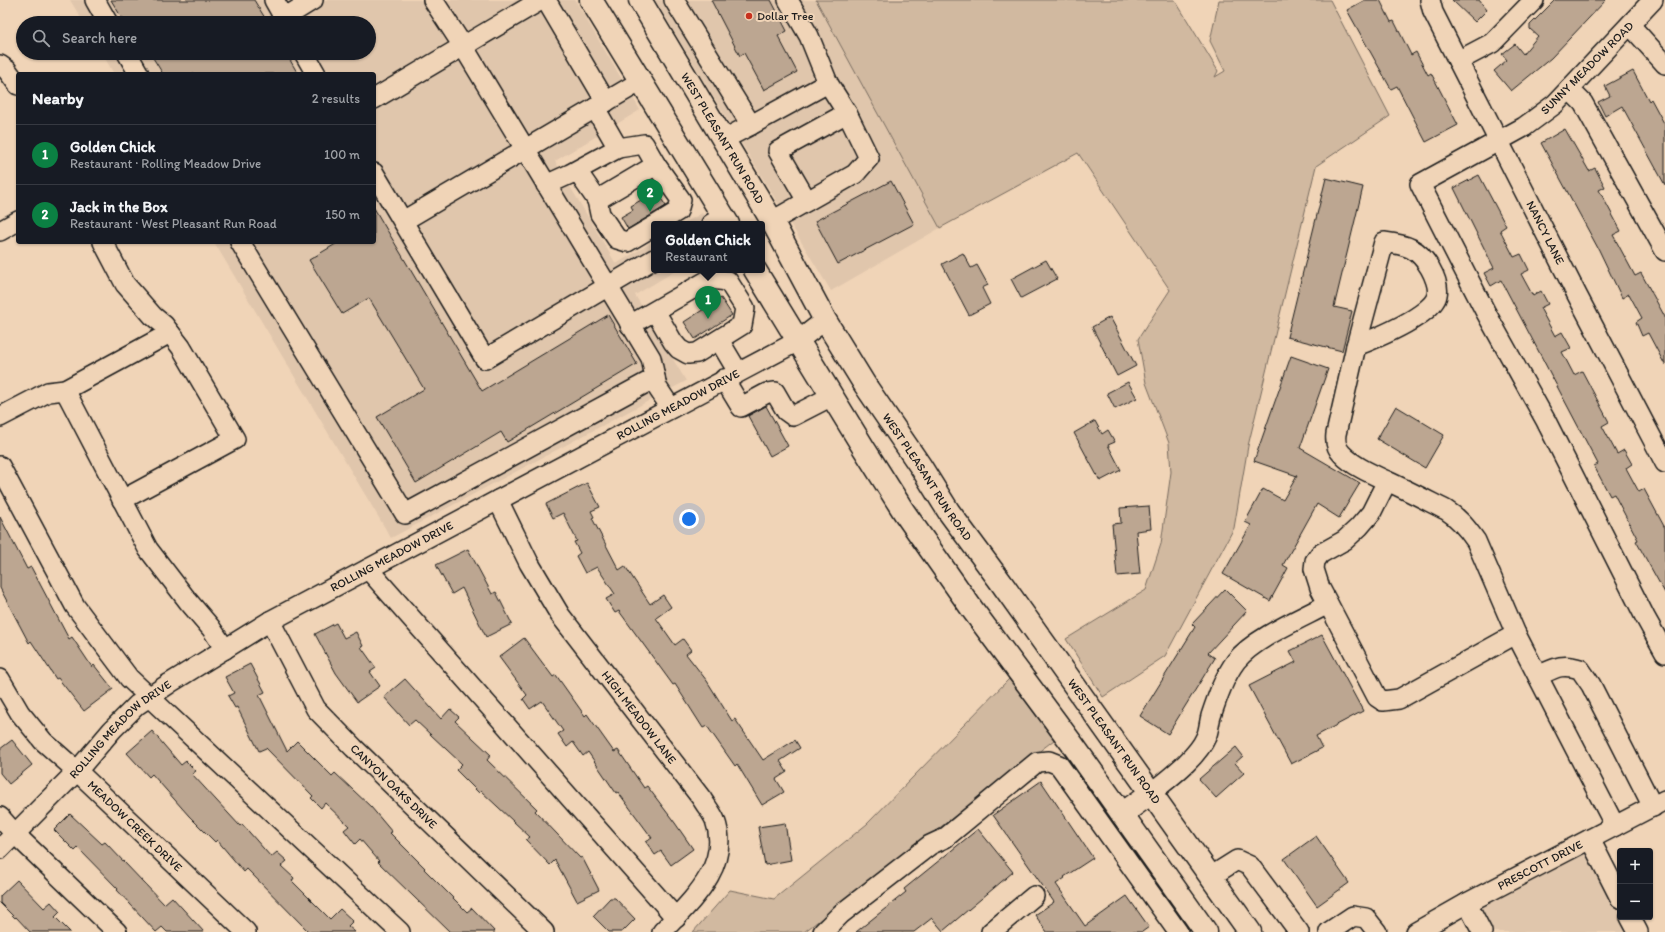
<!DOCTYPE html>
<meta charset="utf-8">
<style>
:root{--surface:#171b24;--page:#20242c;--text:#f1f3f6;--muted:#9ea1a6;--line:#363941;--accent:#0b8043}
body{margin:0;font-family:Itim,sans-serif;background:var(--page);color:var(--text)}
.controls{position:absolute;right:12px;bottom:12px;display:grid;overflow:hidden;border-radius:4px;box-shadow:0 1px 3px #0004}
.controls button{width:36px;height:36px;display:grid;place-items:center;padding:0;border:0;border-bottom:1px solid var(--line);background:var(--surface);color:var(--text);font:20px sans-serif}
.you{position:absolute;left:689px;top:519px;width:14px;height:14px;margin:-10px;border:3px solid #fff;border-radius:50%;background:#1a73e8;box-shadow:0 0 0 6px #1a73e833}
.badge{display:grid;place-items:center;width:26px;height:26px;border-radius:50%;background:var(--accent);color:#fff;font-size:13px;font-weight:700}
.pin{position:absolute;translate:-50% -33px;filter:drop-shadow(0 1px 2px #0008)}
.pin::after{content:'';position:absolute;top:21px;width:14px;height:12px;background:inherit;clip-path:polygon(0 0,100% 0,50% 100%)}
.popup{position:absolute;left:651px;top:221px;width:114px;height:52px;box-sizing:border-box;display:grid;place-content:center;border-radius:4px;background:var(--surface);filter:drop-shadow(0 1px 3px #0005);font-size:13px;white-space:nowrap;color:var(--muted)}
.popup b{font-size:15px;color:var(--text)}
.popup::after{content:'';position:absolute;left:50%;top:100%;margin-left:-8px;border:8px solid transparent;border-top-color:var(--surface)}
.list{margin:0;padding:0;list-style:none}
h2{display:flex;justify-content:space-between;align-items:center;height:52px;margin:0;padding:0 16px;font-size:17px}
h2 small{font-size:13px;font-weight:400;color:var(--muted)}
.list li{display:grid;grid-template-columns:26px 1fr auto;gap:12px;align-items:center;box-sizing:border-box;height:60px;padding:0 16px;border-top:1px solid var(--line)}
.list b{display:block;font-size:15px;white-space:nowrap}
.list p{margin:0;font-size:13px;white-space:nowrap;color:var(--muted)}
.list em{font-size:13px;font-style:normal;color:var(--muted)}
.icon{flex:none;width:22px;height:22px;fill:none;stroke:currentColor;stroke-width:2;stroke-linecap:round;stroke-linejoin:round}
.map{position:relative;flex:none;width:1665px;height:932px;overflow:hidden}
.search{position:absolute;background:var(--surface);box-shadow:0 1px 3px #0004;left:16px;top:16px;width:360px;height:44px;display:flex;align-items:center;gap:10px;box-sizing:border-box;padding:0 14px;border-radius:22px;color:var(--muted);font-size:15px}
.panel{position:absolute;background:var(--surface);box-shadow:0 1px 3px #0004;left:16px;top:72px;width:360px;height:172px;border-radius:4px}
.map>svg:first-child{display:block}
</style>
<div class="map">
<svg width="1665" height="932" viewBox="0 0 1665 932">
<rect width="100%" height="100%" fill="#f0d4b7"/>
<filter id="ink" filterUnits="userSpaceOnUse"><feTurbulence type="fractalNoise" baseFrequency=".025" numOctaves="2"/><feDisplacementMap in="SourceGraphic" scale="8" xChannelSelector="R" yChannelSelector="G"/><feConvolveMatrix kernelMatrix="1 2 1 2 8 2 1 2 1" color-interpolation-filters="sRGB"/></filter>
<g filter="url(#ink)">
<path fill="#e0c6ac" d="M70 0H575L640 110 555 161 616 264 654 241V270H677L635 295 686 381 391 538 214 242H374V74H114L102 53H369V23H84Z
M655 0H816L940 228 831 291Z
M702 213 709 224H683Z
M1599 842 1620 883V917H1638L1646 932H1472L1462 913Z"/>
<path fill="#d1b9a0" stroke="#766a5e" d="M816 0H1175L1218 71 1215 77 1225 71 1210 41 1219 0H1330L1390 116 1316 166 1248 446 1234 528 1165 656 1103 697 1066 639 1146 590 1161 544 1171 472 1169 443 1146 383 1138 339 1170 290 1078 153 940 228Z
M1009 679 1054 740 804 932H693L730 890 774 899 867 824Z"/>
<path fill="#bca691" stroke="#1c1c1c" d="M111 0H254L268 23H125Z
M711 0H771L787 31 778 36 797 72 764 90 744 53 740 56Z
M1365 0H1380L1391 22 1394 21 1411 55 1416 52 1428 75 1431 73 1458 125 1426 142 1397 86 1391 89 1347 10Z
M1452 0H1479L1487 10 1475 22Z
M1555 0H1606L1551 58 1511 91 1494 71 1507 60 1502 54 1515 44 1523 54 1538 36 1530 29V25Z
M150 53H286L298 74H163Z
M1633 71 1649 101 1651 99 1665 125V185L1622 106 1605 116 1598 102 1610 96 1605 86Z
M1565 129 1589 171 1595 168 1605 187 1599 190 1621 231 1613 235 1635 276 1641 273 1665 317V365L1648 333 1642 336 1636 322 1642 318 1629 294 1622 298 1599 250 1541 143Z
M1479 175 1506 226 1500 230 1514 257 1521 254 1529 270 1521 274 1533 296 1541 291 1548 304 1540 308 1555 336 1562 332 1571 348 1562 352 1574 375 1582 371 1609 422 1602 426 1617 454 1624 450 1632 464 1626 468 1639 492 1644 489 1665 528V593L1636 541 1638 540 1614 494 1610 496 1594 466 1598 464 1501 280 1491 286 1484 273 1494 268 1454 188Z
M1326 178 1363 187 1334 307 1352 311 1342 351 1287 337Z
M891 181 914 224 838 264 815 221Z
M656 191 666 206 628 229 621 217 633 210 631 206Z
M374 208 482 391 608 315 637 364 507 442 501 432 416 483 377 417 424 389 369 298 342 314 309 260 339 242H374Z
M963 253 971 268 977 265 988 285 982 288 990 304 969 315 942 264Z
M1046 260 1057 279 1021 298 1011 279Z
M721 298 732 315 695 339 684 322Z
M1110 317 1136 366 1117 376 1092 327Z
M1291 356 1328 369 1300 448 1360 483 1339 518 1317 504 1283 565 1288 568 1270 601 1223 574 1251 525 1245 522 1263 489 1283 500 1297 476 1254 461Z
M1128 382 1137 398 1115 409 1107 393Z
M766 406 788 446 770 456 748 416Z
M1396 406 1444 435 1425 468 1377 439Z
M1095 421 1102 434 1108 430 1115 442 1108 445 1121 470 1100 481 1074 433Z
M587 483 600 507 591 511 594 517 592 518 619 570 625 566 650 604 663 595 671 607 656 618 675 645 683 639 691 650 686 654 707 681 732 721 735 719 763 760 795 740 800 748 780 761 787 772 776 779 784 792 762 805 737 764 735 766 707 726 703 728 675 684 673 685 619 611 615 613 606 599 615 594 597 567 585 573 576 556 580 553 574 542 577 541 563 513 553 518 546 504Z
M1149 506 1151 529 1136 531 1140 574 1117 576 1112 524 1121 523 1120 508Z
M0 517 27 569 31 567 69 639 72 637 92 667 94 665 113 689 84 711 58 678 56 679 31 641 29 643 0 588Z
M468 549 492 594 496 592 512 624 486 637 462 588 452 594 436 565Z
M1225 589 1247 611 1208 653 1215 658 1168 734 1140 716 1195 627 1192 624Z
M336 623 344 638 356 632 363 646 361 647 376 668 370 672 380 686 357 702 336 673 315 634Z
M1322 635 1363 711 1316 736 1322 748 1291 764 1249 686 1296 662 1290 651Z
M524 638 553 677 556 675 585 716 587 714 614 752 618 750 644 788 647 786 675 823 693 849 671 865 661 851 655 855 646 842 652 838 618 792 616 793 588 752 583 756 573 742 567 747 558 734 563 731 542 701 530 709 523 699 527 695 499 657Z
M250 664 265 692 259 695 287 751 297 741 332 776 335 773 371 807 392 832 390 833 425 868 424 869 467 912 472 908 495 932H450L378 862 379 861 360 839 355 844 344 830 349 826 325 803 321 808 311 798 313 796 266 748 259 751 237 707 235 708 228 696 234 693 225 677Z
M405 679 441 719 450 709 459 717 455 721 491 755 487 760 537 809 535 811 580 858 582 857 599 890 577 901 555 860 550 865 526 840 530 837 481 791 479 793 456 770 462 764 415 720 409 725 384 697Z
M152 731 181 765 186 761 196 771 192 774 240 826 242 824 271 857 277 852 287 861 281 866 294 878 292 881 330 919 340 909 353 921 348 926 355 932H309L247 869 244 872 217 840 215 842 189 816 152 774 149 777 127 753Z
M12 740 32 765 9 784 0 773V749Z
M1236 747 1243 756 1235 763 1244 773 1216 798 1199 779Z
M1041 781 1093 858 1064 877 1065 878 1056 884 1085 926 1127 896 1149 927 1142 932H1047L1035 915 1054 902 993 815Z
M70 814 102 844 105 842 164 904 172 897 204 932H167L162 927 156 932 117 890 118 889 78 848 75 851 54 830Z
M785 823 791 860 765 865 758 827Z
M978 829 1013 872 943 931 932 918 914 932H856L906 892 904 889Z
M1316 836 1349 883 1317 906 1284 859Z
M17 880 44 908 51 902 60 912 55 917 70 932H30L16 917 15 918 0 903V896Z
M610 898H615L635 919 622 932H609L593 916Z"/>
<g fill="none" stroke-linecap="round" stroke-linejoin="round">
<g stroke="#1c1c1c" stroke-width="22">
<g id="minor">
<path d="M95 0 108 23"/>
<path d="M274 0 287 23"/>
<path d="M433 0 463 46 651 358 657 387 671 408"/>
<path d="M546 0 606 102"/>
<path d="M674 0 751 125 724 139"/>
<path id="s1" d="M1430 0 1433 12 1458 61 1577 295 1665 463"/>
<path d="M1653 0 1555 104 1524 127 1420 184 1485 311 1546 421 1645 617 1665 653"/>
<path d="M284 18 313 0"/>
<path d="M1630 25 1665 64"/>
<path d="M127 53 139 74"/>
<path d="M304 53 316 74"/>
<path d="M1458 61 1492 43 1534 0"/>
<path d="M0 65 7 70 18 85"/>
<path d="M1569 89 1583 103 1665 251"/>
<path d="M374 99 541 0"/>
<path d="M751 125 828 83 809 36 788 0"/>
<path d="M618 148 644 144 656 165 681 200 678 211 657 224"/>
<path d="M577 171 597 200 656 165"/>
<path d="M374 173 485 359 654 259"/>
<path d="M546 185 570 174 618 148 595 108"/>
<path d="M597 200 600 214 617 239 627 242 654 226"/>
<path d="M807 201 778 151 847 113"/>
<path d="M403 221 641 81"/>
<path d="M772 221 855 174 869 158 847 113 828 83"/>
<path d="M711 224 723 217"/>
<path d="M0 231 18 221"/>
<path d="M103 242 125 284 153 316 164 325 181 347 235 439 122 500"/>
<path d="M240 242 405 514 655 378"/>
<path d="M1384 242C1407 245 1418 248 1430 268 1434 275 1439 287 1437 295 1434 315 1374 339 1356 346Z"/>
<path d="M630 325 710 279 728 281 745 308 742 325 697 353 688 354 679 349 673 342 655 311"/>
<path d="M719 340 738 372"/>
<path d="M1356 346 1336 434C1335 442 1336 448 1342 454 1353 466 1372 474 1387 481 1407 490 1426 500 1446 510 1459 518 1467 528 1476 541L1516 634 1615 826"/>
<path d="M724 379 741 407 767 393 775 392 786 411 793 416 832 396"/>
<path d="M65 390 148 549 188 601 211 628 225 649"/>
<path d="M0 417 48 392 65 390 170 333"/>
<path d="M0 466 75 606 129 678 400 932"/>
<path d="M1387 481 1371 513 1359 527 1345 540 1320 554 1315 561 1314 569 1320 588 1377 697 1383 701 1399 699 1516 634"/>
<path id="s2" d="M498 500 529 563 560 615 702 799C706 806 712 813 715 820 732 866 690 902 662 932"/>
<path d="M368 569 676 918"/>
<path id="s3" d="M270 621 316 709 354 748 544 932"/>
<path d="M1538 676C1555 668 1561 663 1580 669L1591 685 1653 807"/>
<path id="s4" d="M0 679 20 713 43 741 77 771 246 932"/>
<path d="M1151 793C1168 779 1197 758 1206 737 1209 731 1209 723 1211 716 1217 698 1224 677 1236 661 1254 638 1302 618 1328 604"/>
<path d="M0 817 15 834 117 932"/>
<path d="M1590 839 1620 898"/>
<path id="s5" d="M0 849 77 771 112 730 137 705 170 683 270 621 798 341 825 320"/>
<path d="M1210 877 1237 860 1250 866 1299 932"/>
<path d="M1467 903 1482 932"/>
<path d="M1630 917 1638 932"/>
<path d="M823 932 841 914 930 845 945 838 1037 762 1049 761 1059 765 1178 932"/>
<path d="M991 932 1034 896"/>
<path d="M1329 932 1353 916 1366 918 1377 932"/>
<path id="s6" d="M1416 932 1467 903 1665 800"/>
</g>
</g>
<g stroke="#1c1c1c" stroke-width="25">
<g id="major">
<path d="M591 0 728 224"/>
<path id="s7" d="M640 0 772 221 825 320 865 385 921 467 949 512 1000 581 1250 932"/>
<path d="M755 270 863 447 904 512 972 609 1073 745 1206 932"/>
<path d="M1122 814 1151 793"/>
</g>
</g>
<use href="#minor" stroke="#f0d4b7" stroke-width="19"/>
<use href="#major" stroke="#f0d4b7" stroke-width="22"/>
</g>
</g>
<circle fill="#c8321e" stroke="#f0d4b7" stroke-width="1.5" cx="749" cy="16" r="4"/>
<g text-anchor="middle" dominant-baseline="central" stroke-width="4" stroke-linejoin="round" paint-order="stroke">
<g font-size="12" fill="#1c1c1c" stroke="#f0d4b7" text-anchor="start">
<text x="757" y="16">Dollar Tree</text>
</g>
<g font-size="12" fill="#1c1c1c" stroke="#f0d4b7">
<text transform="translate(1587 68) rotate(-45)">SUNNY MEADOW ROAD</text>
<text stroke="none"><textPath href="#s7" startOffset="161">WEST PLEASANT RUN ROAD</textPath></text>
<text stroke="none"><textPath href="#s1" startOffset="260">NANCY LANE</textPath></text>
<text stroke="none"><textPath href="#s5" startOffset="818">ROLLING MEADOW DRIVE</textPath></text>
<text stroke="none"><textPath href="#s7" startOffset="557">WEST PLEASANT RUN ROAD</textPath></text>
<text stroke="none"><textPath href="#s5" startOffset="494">ROLLING MEADOW DRIVE</textPath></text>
<text stroke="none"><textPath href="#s2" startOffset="260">HIGH MEADOW LANE</textPath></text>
<text stroke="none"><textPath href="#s5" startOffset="170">ROLLING MEADOW DRIVE</textPath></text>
<text stroke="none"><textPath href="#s7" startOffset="881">WEST PLEASANT RUN ROAD</textPath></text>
<text stroke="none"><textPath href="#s3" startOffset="209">CANYON OAKS DRIVE</textPath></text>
<text stroke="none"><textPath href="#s4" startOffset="201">MEADOW CREEK DRIVE</textPath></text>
<text stroke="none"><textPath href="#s6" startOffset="141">PRESCOTT DRIVE</textPath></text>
</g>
</g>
</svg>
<div class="controls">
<button>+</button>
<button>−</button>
</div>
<div class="you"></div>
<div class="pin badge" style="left:708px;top:319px">1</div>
<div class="popup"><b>Golden Chick</b>Restaurant</div>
<div class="pin badge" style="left:650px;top:212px">2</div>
<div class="search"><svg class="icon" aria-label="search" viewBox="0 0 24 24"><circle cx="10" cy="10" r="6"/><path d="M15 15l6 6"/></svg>Search here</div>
<section class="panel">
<h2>Nearby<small>2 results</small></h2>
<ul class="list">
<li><span class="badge">1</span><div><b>Golden Chick</b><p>Restaurant · Rolling Meadow Drive</p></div><em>100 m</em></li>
<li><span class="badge">2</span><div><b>Jack in the Box</b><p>Restaurant · West Pleasant Run Road</p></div><em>150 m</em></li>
</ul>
</section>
</div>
